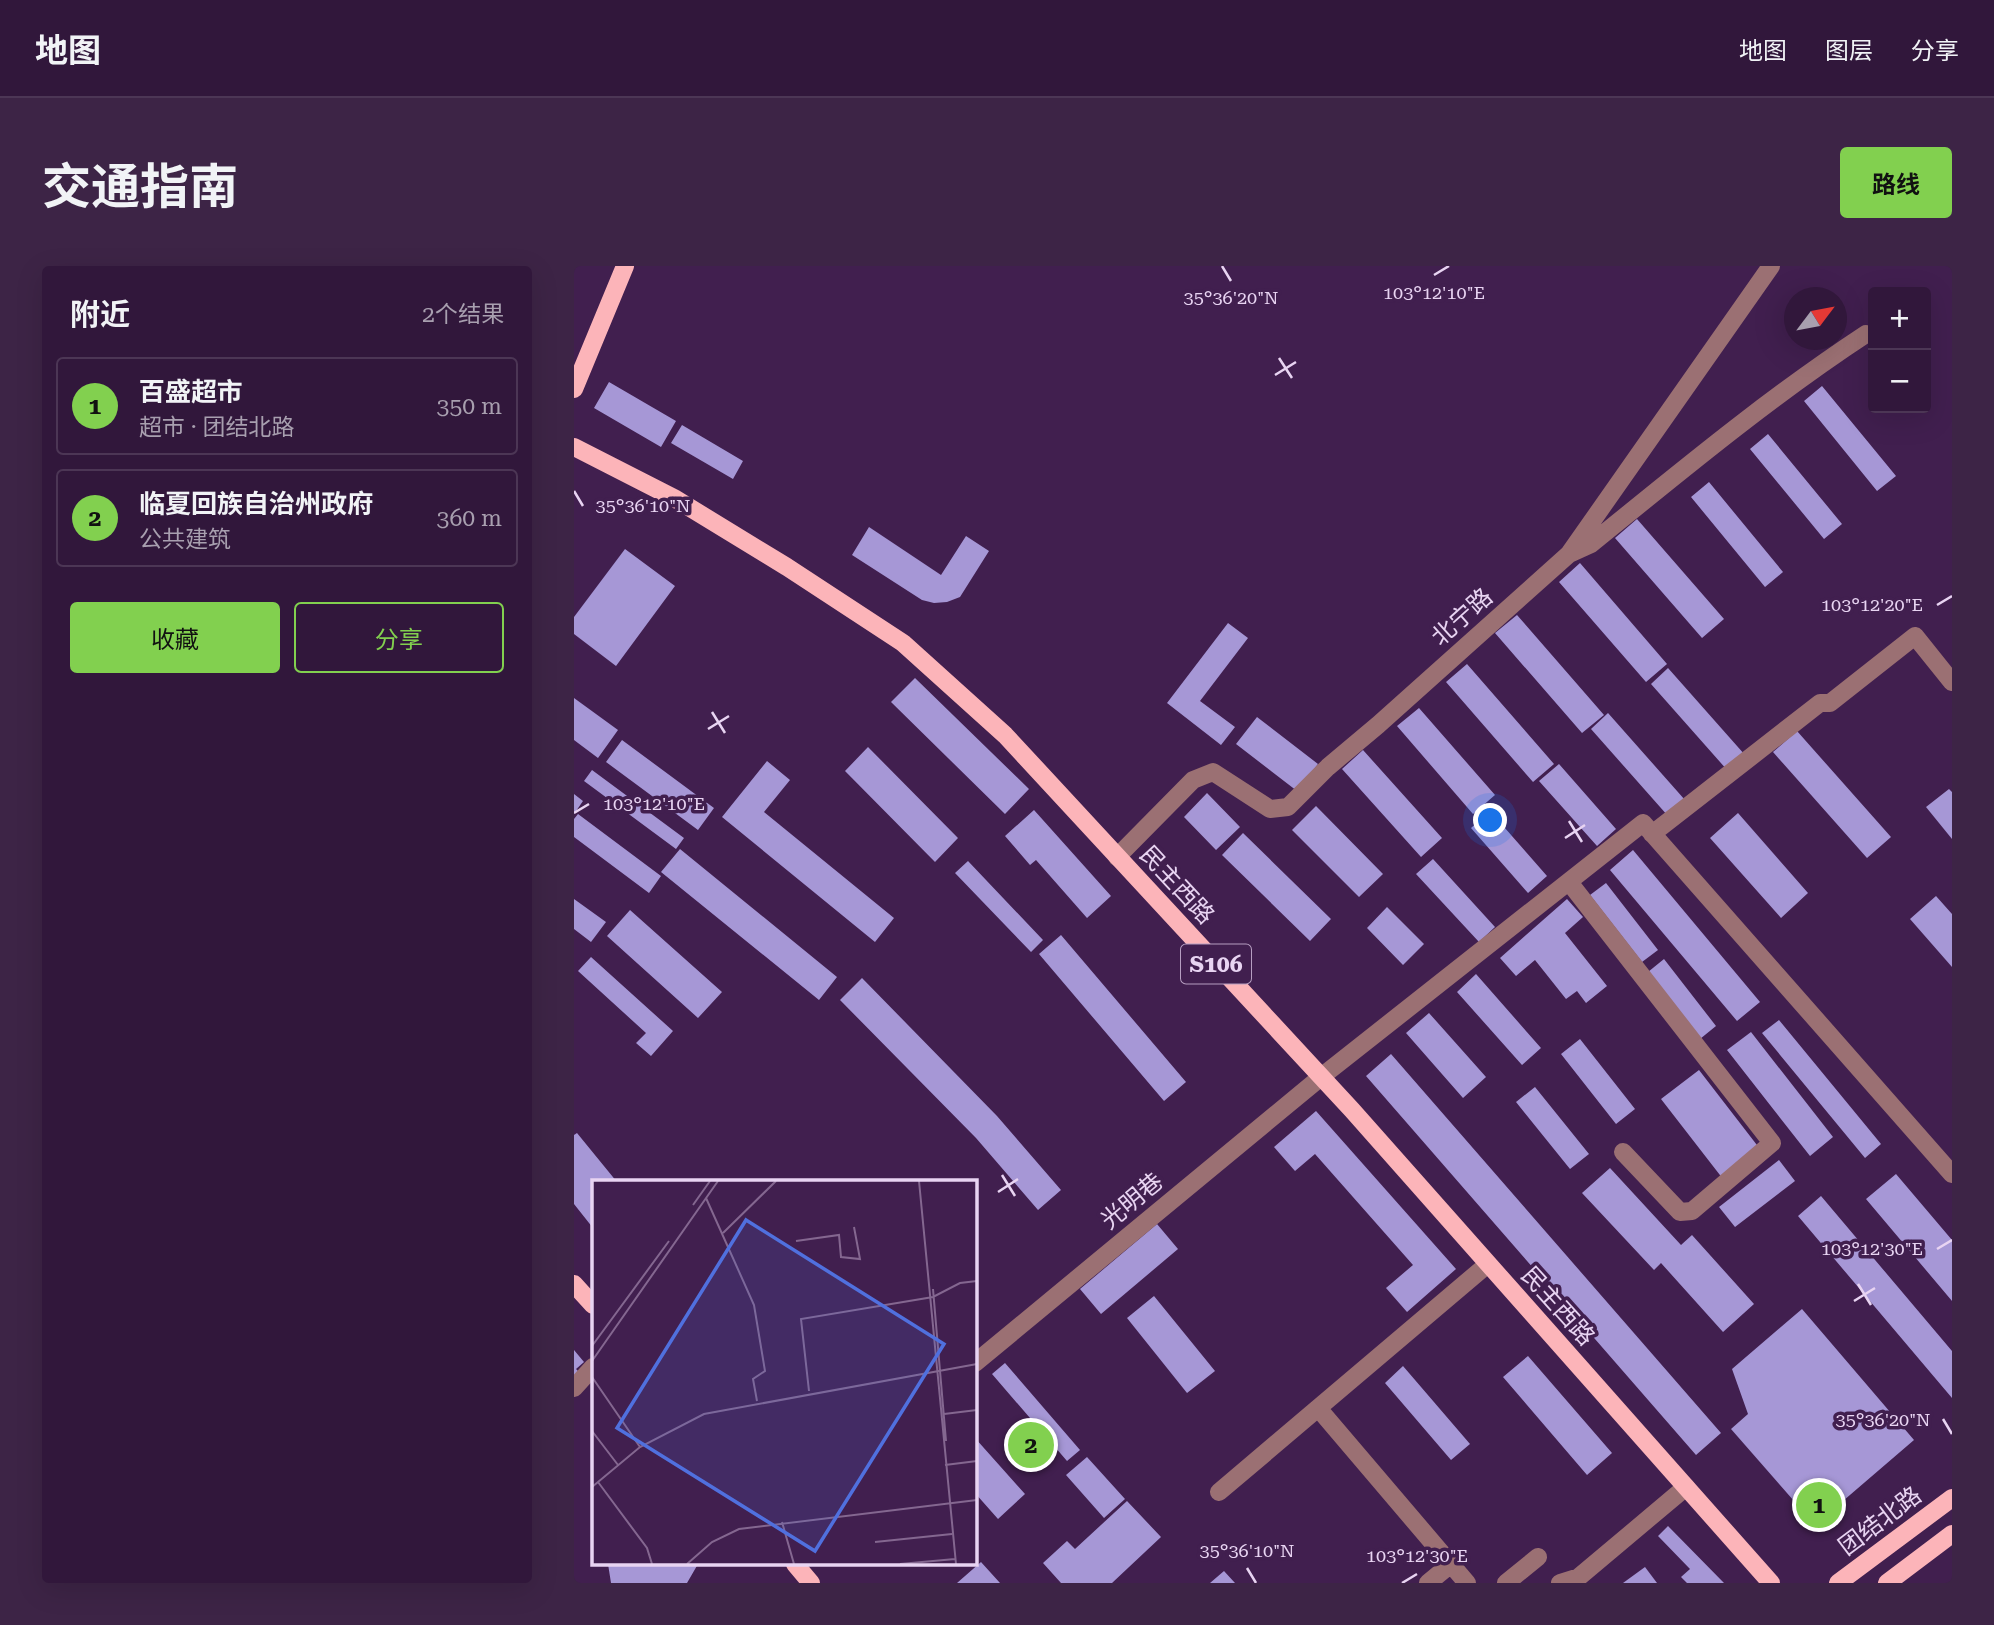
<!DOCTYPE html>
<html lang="zh">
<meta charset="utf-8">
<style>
:root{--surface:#31173b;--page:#3d2446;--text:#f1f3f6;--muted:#a89faf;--line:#4c3655;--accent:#82d04f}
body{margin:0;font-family:"Roboto Serif","Noto Sans SC",serif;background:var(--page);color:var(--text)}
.controls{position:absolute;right:21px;top:21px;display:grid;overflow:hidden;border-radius:7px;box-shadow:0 7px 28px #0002}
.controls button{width:63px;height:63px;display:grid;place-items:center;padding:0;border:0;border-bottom:2px solid var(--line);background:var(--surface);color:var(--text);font:35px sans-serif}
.compass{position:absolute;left:1210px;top:21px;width:63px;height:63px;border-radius:50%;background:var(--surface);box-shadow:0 7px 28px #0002;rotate:58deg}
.you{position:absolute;left:917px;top:555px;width:24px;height:24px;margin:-18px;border:5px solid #fff;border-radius:50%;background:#1a73e8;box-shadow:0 0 0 10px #1a73e833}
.badge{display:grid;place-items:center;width:46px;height:46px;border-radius:50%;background:var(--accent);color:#111;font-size:23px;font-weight:700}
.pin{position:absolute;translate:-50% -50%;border:4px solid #fff;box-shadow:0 2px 7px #0006}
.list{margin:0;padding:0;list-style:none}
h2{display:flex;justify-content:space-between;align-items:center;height:91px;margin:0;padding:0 28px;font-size:30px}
h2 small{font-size:23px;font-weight:400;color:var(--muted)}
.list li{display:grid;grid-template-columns:46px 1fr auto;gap:21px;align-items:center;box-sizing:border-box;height:98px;margin:0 14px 14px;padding:0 14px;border:2px solid var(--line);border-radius:7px}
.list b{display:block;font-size:26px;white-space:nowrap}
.list p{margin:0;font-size:23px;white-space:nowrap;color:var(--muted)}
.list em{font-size:23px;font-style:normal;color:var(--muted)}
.actions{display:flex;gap:14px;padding:21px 28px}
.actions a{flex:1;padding:16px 0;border:2px solid var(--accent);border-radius:7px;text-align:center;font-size:24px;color:var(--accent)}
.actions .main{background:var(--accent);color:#111}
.map{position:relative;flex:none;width:1378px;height:1317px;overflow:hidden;border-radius:7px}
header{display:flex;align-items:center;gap:42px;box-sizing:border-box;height:98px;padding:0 35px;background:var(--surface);border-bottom:2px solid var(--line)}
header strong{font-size:33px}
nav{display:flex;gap:38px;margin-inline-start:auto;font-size:24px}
.intro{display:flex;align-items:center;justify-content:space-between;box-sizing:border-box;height:168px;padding:0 42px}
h1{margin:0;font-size:49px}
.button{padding:18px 32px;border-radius:7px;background:var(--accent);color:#111;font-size:24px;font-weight:700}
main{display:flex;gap:42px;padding:0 42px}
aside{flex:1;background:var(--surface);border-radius:7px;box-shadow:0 7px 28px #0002}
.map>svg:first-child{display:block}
</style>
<header>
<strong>地图</strong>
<nav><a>地图</a><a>图层</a><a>分享</a></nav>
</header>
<div class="intro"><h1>交通指南</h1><a class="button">路线</a></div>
<main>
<aside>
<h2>附近<small>2个结果</small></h2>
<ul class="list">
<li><span class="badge">1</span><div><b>百盛超市</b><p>超市 · 团结北路</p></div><em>350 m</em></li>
<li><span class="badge">2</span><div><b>临夏回族自治州政府</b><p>公共建筑</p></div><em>360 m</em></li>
</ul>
<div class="actions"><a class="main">收藏</a><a>分享</a></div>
</aside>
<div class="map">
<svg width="1378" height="1317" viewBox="0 0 1378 1317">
<rect width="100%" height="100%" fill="#411f4f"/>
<path fill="#a697d6" d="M35 116 102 155 87 181 20 142Z
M1248 120 1322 210 1303 225 1230 135Z
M108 159 169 195 159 213 97 177Z
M1194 168 1268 258 1250 273 1176 183Z
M1135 216 1209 306 1191 321 1117 231Z
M1063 253 1150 353 1128 372 1041 272Z
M295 261 367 309 392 270 415 285 386 331 373 336 360 337 348 334 278 289Z
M51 283 101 320 42 400 0 368V351Z
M1006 297 1093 398 1072 416 985 316Z
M943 349 1030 449 1008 467 921 367Z
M654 357 674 372 626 435 661 461 647 479 593 437Z
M893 398 980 498 959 516 872 416Z
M1094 402 1171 489 1154 505 1077 418Z
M341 412 455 523 431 548 317 436Z
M0 432 44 464 24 492 0 474Z
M845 442 921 529 899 548 823 460Z
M1034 447 1111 534 1094 550 1017 463Z
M683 451 744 498 723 525 662 478Z
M1223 465 1317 571 1293 592 1199 486Z
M48 474 140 542 124 564 32 496Z
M294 481 384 572 361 596 271 505Z
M789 484 868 572 847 591 768 503Z
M193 495 216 514 190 546 320 652 301 676 148 551Z
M985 498 1042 563 1023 580 965 515Z
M18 504 110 572 102 583 10 515Z
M1375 523 1378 526V573L1352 541Z
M633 527 666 561 642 584 610 551Z
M0 528 9 535 0 548Z
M742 540 809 608 785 631 718 564Z
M460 544 537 630 513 652 462 594 456 599 431 570Z
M916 545 973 610 954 627 897 562Z
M1164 547 1234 627 1207 652 1136 572Z
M4 548 87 610 75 627 0 571V553Z
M669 567 757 653 736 675 648 589Z
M106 583 263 711 245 734 87 606Z
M1059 584 1186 736 1163 755 1036 604Z
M859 593 921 661 905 676 842 608Z
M394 595 469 674 457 686 381 607Z
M1032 617 1084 684 1068 696 1016 629Z
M1362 630 1378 648V701L1336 653Z
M0 633 32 656 17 676 0 663Z
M993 633 1009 651 991 667 1033 720 1012 737 1003 725 992 733 961 694 942 710 926 692Z
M813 641 850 678 829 699 793 662Z
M56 644 148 726 124 752 33 670Z
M487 669 612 816 590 835 465 688Z
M17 691 99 765 77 790 62 777 72 767 4 705Z
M1090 693 1142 760 1126 773 1074 706Z
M902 708 967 782 948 799 883 726Z
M288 712 423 850 487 924 464 944 402 872 266 734Z
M855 747 912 811 889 832 832 767Z
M1205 754 1307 878 1291 892 1188 767Z
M1177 766 1259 871 1236 890 1153 784Z
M1006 773 1061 843 1042 858 987 788Z
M817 788 1147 1167 1122 1189 792 810Z
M1125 804 1186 883 1149 913 1087 833Z
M961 821 1015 888 996 903 942 836Z
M742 845 882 1003 833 1046 812 1022 839 999 741 888 721 905 700 881Z
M3 867 43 916H19V962L0 938V869Z
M1205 894 1221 915 1161 961 1145 941Z
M1036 902 1107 979 1118 969 1180 1038 1149 1066 1087 997 1080 1004 1008 927Z
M1322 908 1378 974V1035L1292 933Z
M1247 930 1378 1085V1132L1224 950Z
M583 958 604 983 527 1048 506 1023Z
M580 1030 641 1105 613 1127 553 1052Z
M1228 1043 1340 1174 1241 1259 1157 1163 1174 1148 1158 1103Z
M0 1084 10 1096 2 1103 7 1108 0 1116Z
M954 1090 1038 1187 1013 1209 929 1111Z
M431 1097 506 1184 493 1195 418 1108Z
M829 1100 896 1178 877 1194 811 1117Z
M401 1172 451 1228 424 1253 401 1227Z
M513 1191 551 1233 530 1252 492 1209Z
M553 1235 587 1271 538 1317H487L469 1297 493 1275 501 1283Z
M1094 1260 1150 1317H1113L1107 1311 1116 1303 1084 1270Z
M407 1296 426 1317H383Z
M34 1298H124L113 1317H37Z
M1071 1301 1083 1317H1049Z
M650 1305 661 1317H636Z"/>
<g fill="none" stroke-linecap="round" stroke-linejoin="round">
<path stroke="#9b7073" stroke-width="18" d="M995 288 1017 278C1107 205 1196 131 1292 68
M1078 568 1246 437H1256L1341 370 1378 416
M543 591 619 514 639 506 696 543 714 541 754 501 804 459 995 288 1197 0
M995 616 1198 877 1118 945 1106 946 1049 886
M401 1097 747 811 1069 557 1378 908
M0 1122 19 1101
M744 1142 893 1317
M645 1226 914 998
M854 1317 877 1298
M932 1317 964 1291
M986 1317 1005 1311 1112 1221"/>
<path stroke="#fcb4b9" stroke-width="18" d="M0 123 51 0
M0 181 100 232 213 301 329 377 431 469 778 844 1197 1317
M0 1018 19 1039
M221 1298 237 1317
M1264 1317 1378 1232
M1313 1317 1378 1268"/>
</g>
<path fill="none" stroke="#e8d4f2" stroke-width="2.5" d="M648 0 657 15M860 9 875 0M705 92 718 112M701 109 722 96M0 225 9 240M1363 339 1378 330M138 446 151 467M134 463 155 450M0 547 15 538M995 555 1008 576M991 572 1011 559M428 909 441 930M424 926 444 913M1363 983 1378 974M1284 1018 1297 1039M1280 1035 1301 1022M1369 1153 1378 1168M673 1302 682 1317M828 1317 843 1308"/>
<g text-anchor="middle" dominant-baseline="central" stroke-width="7" stroke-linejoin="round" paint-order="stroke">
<rect fill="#411f4f" stroke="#b69ec1" stroke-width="2" x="607" y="678.5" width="70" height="39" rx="5"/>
<g font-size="23" font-weight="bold" fill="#e8d4f2">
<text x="642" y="698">S106</text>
</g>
<g font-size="24" fill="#e8d4f2" stroke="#411f4f">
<text transform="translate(888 351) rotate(-42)">北宁路</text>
<text transform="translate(603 619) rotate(47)">民主西路</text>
<text transform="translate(558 935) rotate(-40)">光明巷</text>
<text transform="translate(984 1040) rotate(48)">民主西路</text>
<text transform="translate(1306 1255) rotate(-37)">团结北路</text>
</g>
</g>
<g transform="translate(18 914)">
<rect width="385" height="385" fill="#411f4f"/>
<path fill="none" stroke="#846790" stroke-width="2" d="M327 1 364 384M114 18 162 125 173 191 161 199 165 221M101 25 118 1M131 53 184 1M204 61 247 55 249 77 268 79 262 47M341 109 354 261M0 166 77 61M0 181 126 1M0 197 48 267M217 211 209 139 341 117 368 103 385 101M352 234 385 230M0 251 26 285M353 285 385 281M6 302 55 368 60 384M0 307 48 267 112 234 385 184M190 342 202 384M283 362 360 354M95 384 120 362 147 349 385 320M308 384 363 379"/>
<path fill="#5070de" fill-opacity="0.15" stroke="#5070de" stroke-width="3.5" d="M154 40 352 164 223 371 25 248Z"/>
<rect width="385" height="385" fill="none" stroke="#e8d4f2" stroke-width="3.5"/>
</g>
<g font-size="18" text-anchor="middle" fill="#e8d4f2" stroke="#411f4f" stroke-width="7" stroke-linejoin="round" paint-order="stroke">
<text x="860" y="33">103°12'10"E</text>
<text x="657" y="38">35°36'20"N</text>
<text x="69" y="246">35°36'10"N</text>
<text x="1298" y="345">103°12'20"E</text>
<text x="80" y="544">103°12'10"E</text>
<text x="1298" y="989">103°12'30"E</text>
<text x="1309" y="1160">35°36'20"N</text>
<text x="673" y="1291">35°36'10"N</text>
<text x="843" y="1296">103°12'30"E</text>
</g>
</svg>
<div class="controls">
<button>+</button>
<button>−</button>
</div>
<svg class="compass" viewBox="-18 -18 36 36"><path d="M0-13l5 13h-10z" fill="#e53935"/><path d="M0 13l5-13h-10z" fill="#a89faf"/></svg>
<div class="you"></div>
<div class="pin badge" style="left:1245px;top:1239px">1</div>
<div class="pin badge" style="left:457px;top:1179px">2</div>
</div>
</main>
